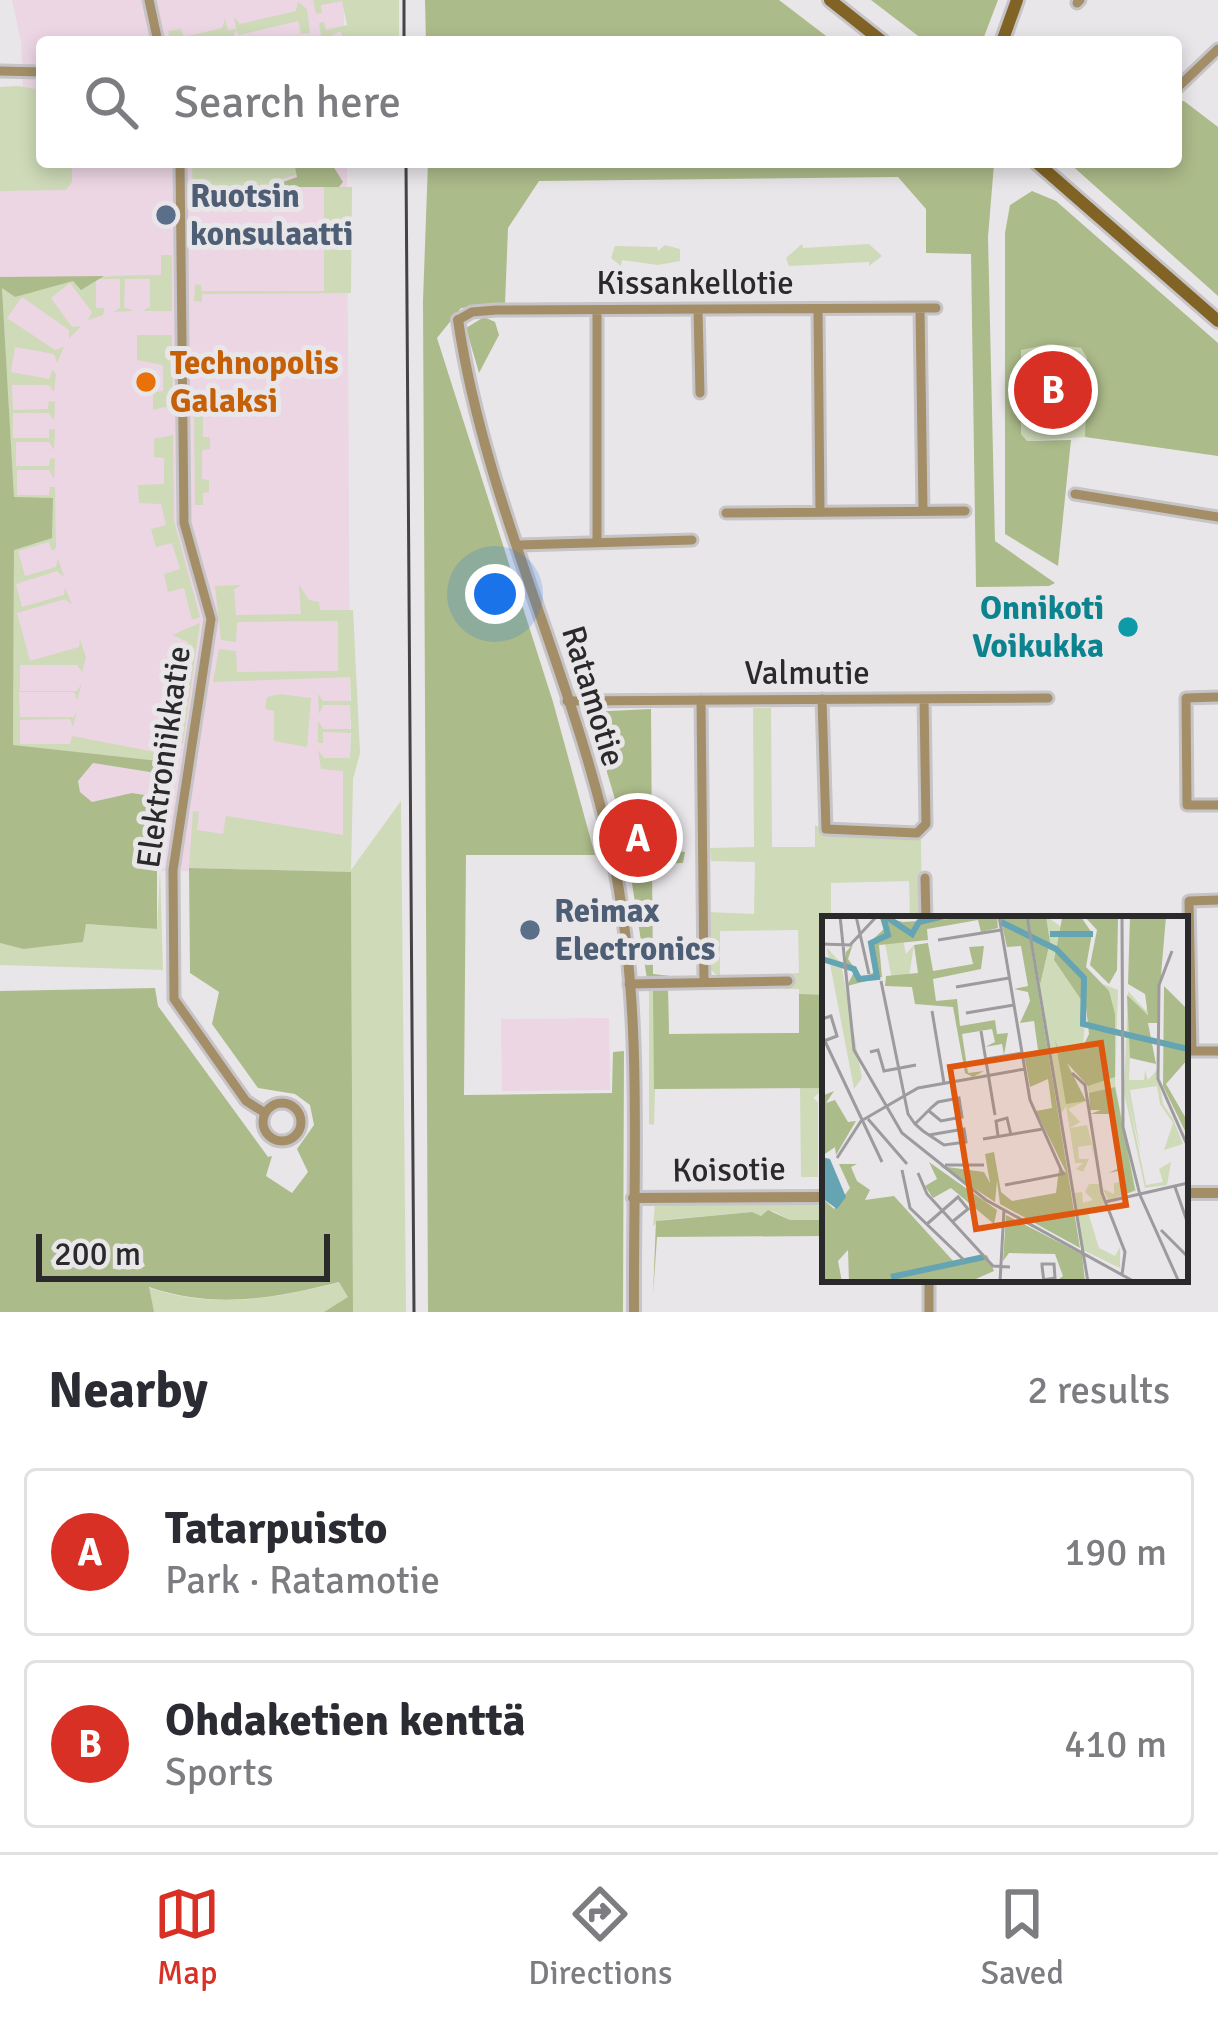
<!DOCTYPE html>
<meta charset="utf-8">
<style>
:root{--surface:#fff;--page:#f2f2f3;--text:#2b2b33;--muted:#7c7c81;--line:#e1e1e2;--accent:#d93025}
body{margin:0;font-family:Signika,sans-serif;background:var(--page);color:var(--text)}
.scale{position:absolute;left:36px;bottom:30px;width:294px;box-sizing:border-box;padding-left:12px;border:6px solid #2b2a2b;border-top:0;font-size:33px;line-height:42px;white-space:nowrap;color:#2b2a2b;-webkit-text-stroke:9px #e9e6e9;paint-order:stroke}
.you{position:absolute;left:495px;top:594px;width:42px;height:42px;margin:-30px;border:9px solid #fff;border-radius:50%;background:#1a73e8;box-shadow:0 0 0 18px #1a73e833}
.badge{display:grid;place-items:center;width:78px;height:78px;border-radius:50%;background:var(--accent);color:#fff;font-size:39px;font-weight:700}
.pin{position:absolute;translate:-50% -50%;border:6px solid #fff;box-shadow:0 3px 12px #0006}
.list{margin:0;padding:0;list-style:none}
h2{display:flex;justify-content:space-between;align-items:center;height:156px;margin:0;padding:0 48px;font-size:51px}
h2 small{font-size:39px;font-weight:400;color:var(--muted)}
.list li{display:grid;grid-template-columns:78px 1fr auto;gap:36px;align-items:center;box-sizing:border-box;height:168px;margin:0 24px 24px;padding:0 24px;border:3px solid var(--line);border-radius:12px}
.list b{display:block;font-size:45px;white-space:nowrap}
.list p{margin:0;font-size:39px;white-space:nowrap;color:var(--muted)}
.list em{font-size:39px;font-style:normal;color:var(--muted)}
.icon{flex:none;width:66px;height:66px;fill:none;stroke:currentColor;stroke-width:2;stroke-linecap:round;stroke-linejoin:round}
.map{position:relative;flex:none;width:1218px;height:1312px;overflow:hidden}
.search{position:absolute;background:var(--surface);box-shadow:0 6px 18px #0003;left:36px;right:36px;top:36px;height:132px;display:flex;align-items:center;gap:30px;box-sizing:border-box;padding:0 42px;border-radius:12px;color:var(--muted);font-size:45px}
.sheet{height:540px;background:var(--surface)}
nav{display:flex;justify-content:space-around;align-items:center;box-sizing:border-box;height:168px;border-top:3px solid var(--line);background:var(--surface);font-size:33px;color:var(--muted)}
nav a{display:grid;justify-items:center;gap:6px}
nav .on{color:var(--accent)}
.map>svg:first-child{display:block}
</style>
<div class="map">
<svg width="1218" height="1312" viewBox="0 0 1218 1312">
<rect width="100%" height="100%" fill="#e9e6e9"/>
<path fill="#ecd6e4" d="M12 0H344V42H42V162H347L351 872 157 871 170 799 132 793 92 802 80 792 78 781 93 763 174 776 177 763 13 746 14 498 2 287 35 288 97 277H0V185L27 177 21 42Z
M609 1018 610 1090 502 1091 501 1019Z"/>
<path fill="#cedab8" d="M313 0H399V42H345L340 31 322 42 319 23 324 22 326 30 347 25 342 1 321 5 322 13 316 14Z
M298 2 307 9 310 33 301 34 298 21 239 35 236 30 231 42H170L168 31 181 29 184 37 222 28 225 19 228 30 236 29 234 17 240 24 296 11Z
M18 86 42 90V162H72V182L66 190 0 191V87Z
M192 162H294L299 173 270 184 265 208V197H193Z
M324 187H352L351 293 202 294V302L194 301 195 284 201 285 202 291H324Z
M802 244 803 248 869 244 882 256 869 266V262L789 266 786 258Z
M665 245 680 249V261L658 265 622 260 621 266 611 258 615 246 657 247 658 251Z
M161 255H172V311H142L150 307V279H125L124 307 133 311 113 312 120 308V279H96V308H104L103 315 88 320 92 312 70 283 51 298 72 327 81 326 69 339V330L22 297 7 318 55 350 64 347 57 363 54 354 15 347 11 372 49 379 52 370 56 374 54 392 49 385H12L13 410 48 409 49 401 55 402 54 421 49 413H13V438H49V429L55 430 54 450 49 442H16V466H49L50 458 55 459 54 479 49 470H17V495H49L50 487H55L56 548 52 551 49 542 18 551 25 576 56 567 58 558 64 577 57 571 16 584 22 607 64 595 65 587 72 605 65 599 17 613 30 661 79 647 80 639 86 658 82 672 77 665H20V691H77L82 683 77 700 74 692H19L20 717H74L77 711 73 727 70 719 20 720V744H70L72 736 176 756 179 763 13 746 14 549 52 537 53 499 14 498 2 287 15 297C62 277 111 275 161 275Z
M137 335H172L173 405 153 410V392L163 391V365L137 360Z
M1050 344 1081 348 1087 358 1085 437 1027 441 1021 434V349Z
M203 408V437H210V449L202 450V479L209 480V492L203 493V505H195L194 411Z
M173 435 174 521 200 617 192 620 184 588 168 592 164 574 180 569 172 543 156 547 151 529 166 525 161 504 139 503 138 485 164 484V458L154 457V439Z
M242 585 234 589 236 615 301 614 299 585 309 600 319 602 320 610H353L360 753 353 779 351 870 401 801 406 1312H353L351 872 189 868 193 811 199 812 197 830 223 834 226 816 343 835V771L321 769 318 750 324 758H350L351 733 323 732V743H318V721L323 729H351L350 705H323L319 714 318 694 323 701H351L350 677 213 682 219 649 236 651 237 672 338 671V621L237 622 236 642 221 640 215 586Z
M200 623 183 743 167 740 166 734 174 735 179 704 172 702 173 697H180L188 642 172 635Z
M280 694 311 698 307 747 274 741V711L265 709 267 697Z
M753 708H771L772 847H815V825L837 837 917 835 921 841 922 919H910L909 881 831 883V919H825V1088L813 1098 818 1102V1177H801L800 1088 655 1089 654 1125 649 1124V987L668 990 669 1034 800 1033 799 989H785L781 974 799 973 798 930 720 931V978L708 967 707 912 754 914 755 862 711 861 710 848 754 847Z
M160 870 163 970 0 965V943L23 949 86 924 157 929Z
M825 1202V1220H790L773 1211 762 1216 751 1212 662 1220 653 1226 655 1204Z
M340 1282 349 1297 324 1312H154L147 1287C213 1310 273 1299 340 1282Z"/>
<path fill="#acbb8a" d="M425 0H779L834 42H426Z
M871 0H998L982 42H926Z
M1184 101 1218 127V296L1068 162H1176V102Z
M294 162 333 166 343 182 339 187H269L297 177Z
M428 162 994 164 988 237 995 541 1055 583 1049 586 976 587 971 254 926 253V209L898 177 539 181 508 228 505 305 461 308 437 338 553 702 595 855H466L464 1095 612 1093 613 1052 624 1051 623 1312H428L423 301Z
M1032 191 1056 201 1218 343V456L1085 437 1087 358 1081 348 1050 344 1021 350V434L1027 441 1071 440 1058 566 1005 534V233L1010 205Z
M104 276 81 290 73 281 15 297 2 288 14 497 53 498 52 538 14 550 13 745 177 763 175 776 93 763 78 781 80 792 92 802 132 793 170 799 157 871V929L86 924 83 942 23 949 0 943V277Z
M484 317 495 322 499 335 479 373 466 328Z
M651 709 652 847 685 852 683 863 652 864 653 974 689 978 647 979 623 826 589 712Z
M189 868 351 872 353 1312H324L348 1297 339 1282C273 1299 214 1309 149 1287L154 1312H0V991L155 988 158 1006 268 1157 272 1156 266 1176 292 1193 308 1172 297 1149 314 1125 310 1105 295 1094 258 1088 212 1024 219 992 190 973Z
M653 990H668L669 1034 799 1033V994L825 995V1088L654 1089Z
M768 1210 790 1220H825V1236L657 1237 653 1295 656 1221 752 1212 761 1216Z"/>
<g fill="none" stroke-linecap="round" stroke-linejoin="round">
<g stroke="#c7c4c7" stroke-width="15">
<path id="minor" d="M149 0 158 42
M1077 3 1080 0
M0 71 42 72
M1176 89 1218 49
M180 162 184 523 211 619 173 870 174 999 246 1101 265 1113
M818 309 820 512
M920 309 923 511
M698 310 700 393
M458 320 472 312 496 310 936 308
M1075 494 1218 517
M726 513 965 511
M597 540V310
M519 545 692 540
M1218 697 1186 698 1187 805H1218
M822 699 826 829 917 833 926 824 924 699
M701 700 704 982
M567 701 1048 698
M925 878 926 919
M1218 900 1189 901 1192 1051H1218
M629 984 788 981
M263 1122a19 19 0 1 1 38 0a19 19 0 1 1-38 0Z
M929 1312V1279"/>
</g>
<g stroke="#c7c4c7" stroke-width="16">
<path id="tertiary" d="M458 320C486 510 580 686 616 874 643 1016 633 1168 634 1312
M1185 1193H1218
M633 1198 825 1197"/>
</g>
<g stroke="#c7c4c7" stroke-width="18">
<path id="secondary" d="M830 0 883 42
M1002 42 1017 0
M1036 162 1218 321"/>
</g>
<use href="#minor" stroke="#a38e68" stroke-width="9"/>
<use href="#tertiary" stroke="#a38e68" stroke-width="10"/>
<use href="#secondary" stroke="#816325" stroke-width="12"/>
<path stroke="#454345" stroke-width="3" d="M404 0V42
M406 162 414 1312"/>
</g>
<g fill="#5c6f8a" stroke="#e9e6e9" stroke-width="4.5">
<circle cx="166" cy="215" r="12"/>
<circle cx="530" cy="930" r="12"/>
</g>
<circle fill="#e8710a" stroke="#e9e6e9" stroke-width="4.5" cx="146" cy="382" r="12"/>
<circle fill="#0f9aa8" stroke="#e9e6e9" stroke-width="4.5" cx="1128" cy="627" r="12"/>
<g text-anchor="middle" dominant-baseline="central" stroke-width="10" stroke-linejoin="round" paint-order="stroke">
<g font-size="33" font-weight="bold" fill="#4e5e75" stroke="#e9e6e9" text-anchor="start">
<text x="190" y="196">Ruotsin<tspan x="190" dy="38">konsulaatti</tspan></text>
<text x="554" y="911">Reimax<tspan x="554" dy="38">Electronics</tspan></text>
</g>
<g font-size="33" fill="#2b2a2b" stroke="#e9e6e9">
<text x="695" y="283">Kissankellotie</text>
<text x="807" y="673">Valmutie</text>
<text transform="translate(593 696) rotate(73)">Ratamotie</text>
<text transform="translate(164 757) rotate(-82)">Elektroniikkatie</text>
<text transform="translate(729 1170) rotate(-1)">Koisotie</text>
</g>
<g font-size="33" font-weight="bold" fill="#c56008" stroke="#e9e6e9" text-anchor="start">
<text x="170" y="363">Technopolis<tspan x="170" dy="38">Galaksi</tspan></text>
</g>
<g font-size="33" font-weight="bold" fill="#0d838f" stroke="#e9e6e9" text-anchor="end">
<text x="1104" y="608">Onnikoti<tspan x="1104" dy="38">Voikukka</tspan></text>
</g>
</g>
<g transform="translate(822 916)">
<rect width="366" height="366" fill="#e9e6e9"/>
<path d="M224 0 238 10 232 44 264 91 261 133 236 138 264 185 246 193 258 206 248 212 265 209 270 228 272 243 269 229 256 231 257 243H267L261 256 254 253 261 247H253L244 190 239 198 218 69 228 26ZM344 0 334 100 310 92 307 164H322L323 154 326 164 335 154 341 188 351 203 361 228 342 234 351 207 338 188 335 170 308 174 319 238 304 172 324 269 341 266 337 253 349 246 345 269 323 272 302 176 306 75 324 95ZM81 24 84 38 92 29 87 61 70 64 63 27ZM5 32 19 47 40 162 32 173ZM281 68 296 74 293 168 314 275 286 284 281 273 292 278V267L303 265 307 276 292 171 268 185 265 168 293 98ZM267 268H277L283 288 266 296 277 332 293 340 298 331V352L261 334 252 277 260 276 261 287 271 284 263 276Z" fill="#cedab8"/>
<path d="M57 0 81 6 175 0 176 12 159 16 156 4 105 13 106 24 57 29 60 61 25 70 33 54 24 50V36L31 28 26 43 40 62 55 55 49 25 62 13ZM178 0H204L258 332 178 288 175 265 173 286 118 250 162 256 168 267 163 238 172 236 179 276 190 285 234 277 237 253 244 256 214 195 230 192 226 163 208 171 202 138 216 134 212 105 198 107 208 85 206 76 192 73 206 70 199 30 185 31ZM206 0H224L228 26 218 69ZM308 0H344L335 107H326L334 148 308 142 305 79 326 99 323 78 306 68ZM259 1 270 17 264 51 287 75 293 98V161L266 170 245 147 264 185 244 188 233 123 237 137 260 132 267 118 264 91 232 44 240 2ZM264 2H296L295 54 287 68 268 49 275 14ZM106 27 111 55 151 48 147 31 162 30 159 53 111 63 114 85 135 83 138 110 173 104 175 118 186 117 182 139 180 128 163 131 173 126 170 113 140 118 146 157 162 155 151 161 143 157 131 91 93 88 90 71 63 70 64 60 96 57 92 29ZM342 70 366 94V143L344 168 366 206V221L341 170ZM293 171 313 274 304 278 301 254 286 257 298 252 288 198H268L279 194H268L267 177ZM12 175 4 187 13 184 26 206 34 205 14 239 13 231 0 240V180ZM107 246 175 294 172 308 129 272 111 282 103 270 115 263ZM17 248H35L29 251 35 265 48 274 43 284 72 280 133 347 165 339 172 355 147 366H27L26 334 16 345 20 366H0V282L12 293 28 272ZM184 299 260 338 263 366H233L241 360 233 338 187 337 181 345Z" fill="#acbb8a"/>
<path d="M0 241 8 243 24 281 15 293 0 282Z" fill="#64a4b3"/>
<path fill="none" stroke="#64a4b3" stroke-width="6" d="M63 0 90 18 97 6 122 0M179 6 234 33 262 62 261 108 285 114M228 18H271M0 43 32 53 37 63 55 61 49 27 66 19 61 0M285 114 366 133M69 361 162 341"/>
<path fill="none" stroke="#9d9b9d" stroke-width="3" d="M18 0 32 134 80 217 164 284 313 366M34 0 47 58M177 0 208 184 241 258 183 269M205 0 266 366M300 0 301 211 318 279 357 366M116 24 179 14M0 28 28 29 55 0M350 35 337 69 336 163 366 231M59 65 86 198 93 208 101 215 122 229 144 226 142 213 107 219M134 71 187 62M110 95 122 167M144 97 192 89M0 103 9 100 15 120 2 125M159 115 173 199M0 119 60 246M48 136 56 134 62 155 94 149M164 143 200 137M250 157 263 169 280 277 303 336 300 359M46 203 85 248M93 208 110 191 116 186 137 182 140 201 119 205 107 195M176 220 174 205 185 202 189 219M161 223 221 213M15 242 39 205 96 172 203 153M123 249H162M80 254 88 292 142 344M96 257 105 278 171 350 188 351M353 271 366 308M283 286 366 267M105 308 136 281 146 293 130 306M339 314 366 341M221 364 233 362 232 348H220V350L222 366M178 366 182 294"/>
<path fill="#df570e" fill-opacity="0.15" stroke="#df570e" stroke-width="6" d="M279 127 304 289 154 313 128 151Z"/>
<rect width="366" height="366" fill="none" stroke="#2b2a2b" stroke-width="6"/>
</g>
</svg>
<div class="scale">200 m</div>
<div class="you"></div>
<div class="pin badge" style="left:638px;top:838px">A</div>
<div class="pin badge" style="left:1053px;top:390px">B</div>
<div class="search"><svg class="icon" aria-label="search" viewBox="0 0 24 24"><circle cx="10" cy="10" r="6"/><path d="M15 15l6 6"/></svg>Search here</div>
</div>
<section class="sheet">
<h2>Nearby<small>2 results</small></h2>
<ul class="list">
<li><span class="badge">A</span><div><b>Tatarpuisto</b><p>Park · Ratamotie</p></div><em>190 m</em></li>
<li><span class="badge">B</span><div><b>Ohdaketien kenttä</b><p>Sports</p></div><em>410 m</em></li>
</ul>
</section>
<nav>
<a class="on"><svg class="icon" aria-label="map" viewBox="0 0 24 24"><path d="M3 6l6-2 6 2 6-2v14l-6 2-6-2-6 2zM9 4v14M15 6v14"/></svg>Map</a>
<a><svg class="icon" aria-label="directions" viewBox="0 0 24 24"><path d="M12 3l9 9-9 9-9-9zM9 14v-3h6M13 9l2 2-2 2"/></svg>Directions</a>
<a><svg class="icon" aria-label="saved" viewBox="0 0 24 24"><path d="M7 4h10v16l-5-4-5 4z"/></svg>Saved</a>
</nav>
